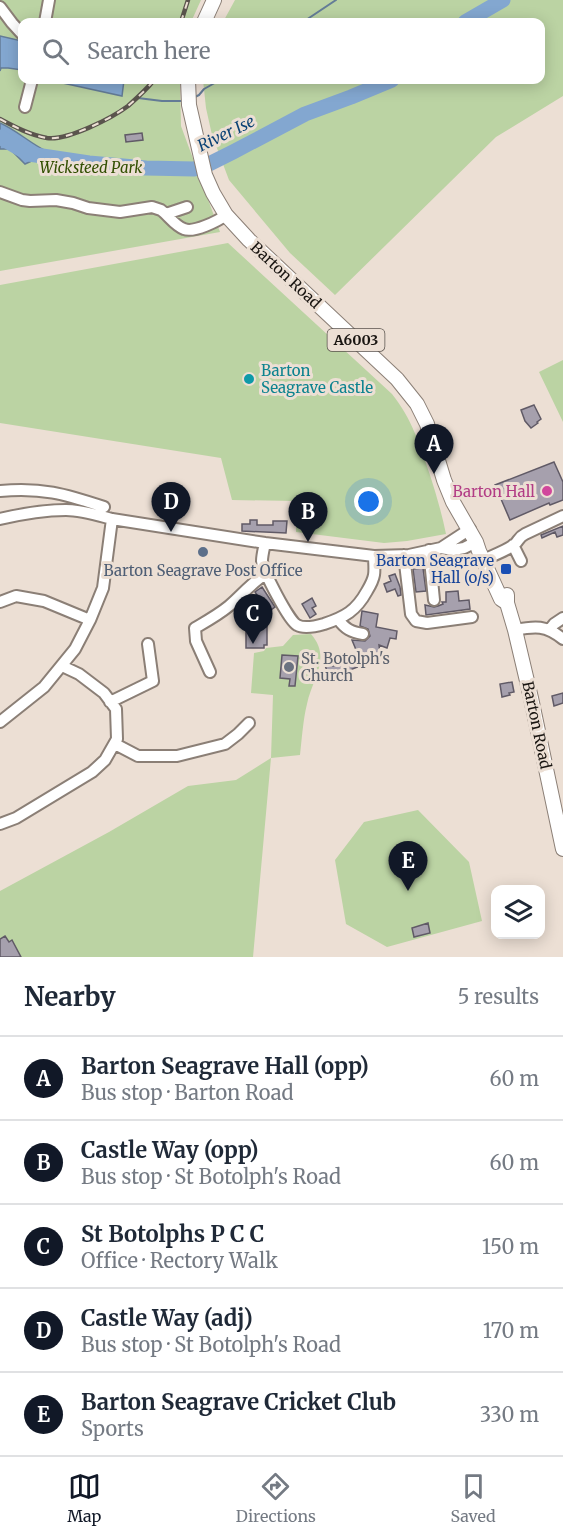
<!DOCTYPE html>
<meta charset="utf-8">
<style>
:root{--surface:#fff;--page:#f2f2f3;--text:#1f2937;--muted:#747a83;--line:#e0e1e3;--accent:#111827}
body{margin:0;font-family:Merriweather,serif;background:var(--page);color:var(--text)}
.controls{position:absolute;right:18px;bottom:18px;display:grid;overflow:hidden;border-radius:12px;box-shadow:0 3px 15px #0003}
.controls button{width:54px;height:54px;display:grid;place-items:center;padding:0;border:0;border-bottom:2px solid var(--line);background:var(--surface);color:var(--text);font:30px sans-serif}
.you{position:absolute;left:369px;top:502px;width:21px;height:21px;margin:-15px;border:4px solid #fff;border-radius:50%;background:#1a73e8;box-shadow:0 0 0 9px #1a73e833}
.badge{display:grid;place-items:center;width:39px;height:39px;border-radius:50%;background:var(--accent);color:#fff;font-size:20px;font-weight:700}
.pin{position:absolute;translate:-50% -50px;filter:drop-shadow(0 2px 3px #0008)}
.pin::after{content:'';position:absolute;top:32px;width:21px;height:18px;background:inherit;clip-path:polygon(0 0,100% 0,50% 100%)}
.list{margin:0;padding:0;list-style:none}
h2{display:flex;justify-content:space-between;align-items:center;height:78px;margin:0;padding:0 24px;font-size:26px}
h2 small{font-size:20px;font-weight:400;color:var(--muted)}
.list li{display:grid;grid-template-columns:39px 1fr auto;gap:18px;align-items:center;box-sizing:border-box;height:84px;padding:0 24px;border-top:2px solid var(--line)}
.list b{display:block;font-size:22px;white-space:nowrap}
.list p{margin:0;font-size:20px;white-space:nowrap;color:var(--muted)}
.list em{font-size:20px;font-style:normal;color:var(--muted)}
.icon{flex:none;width:33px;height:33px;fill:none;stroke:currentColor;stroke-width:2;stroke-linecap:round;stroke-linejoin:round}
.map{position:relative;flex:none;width:563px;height:957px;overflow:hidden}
.search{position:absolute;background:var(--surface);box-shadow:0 3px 15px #0003;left:18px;right:18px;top:18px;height:66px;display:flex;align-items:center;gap:15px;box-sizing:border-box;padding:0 21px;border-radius:12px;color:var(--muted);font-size:22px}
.sheet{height:498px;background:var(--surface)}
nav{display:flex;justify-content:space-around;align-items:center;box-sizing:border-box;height:84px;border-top:2px solid var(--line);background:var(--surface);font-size:16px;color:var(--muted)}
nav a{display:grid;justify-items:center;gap:3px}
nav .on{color:var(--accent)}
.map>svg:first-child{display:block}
</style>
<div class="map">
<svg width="563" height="957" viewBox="0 0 563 957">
<rect width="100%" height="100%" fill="#ecdfd4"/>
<path fill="#bbd3a3" d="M0 0H201L191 22H22V80H180L181 126 220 232 0 271Z
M235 0H563V96L496 137 335 295 290 253 229 180 212 135 206 108 203 80H540V22H223Z
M228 243 392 394C412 419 420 445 430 475 436 494 442 514 446 534L407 541 384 543 296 532V501L232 500 221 458 0 423V285Z
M563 360V422L539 372Z
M311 634C332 658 312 679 307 704 303 720 302 738 300 755L271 758 253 957H0V891L109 832 188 786 236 780 271 758 273 695 251 693 254 653 264 651 266 648 283 646 293 635Z
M418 810 469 862 482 921 387 947 346 924 335 860 364 822Z"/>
<path fill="#83a7d0" stroke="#647c97" stroke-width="1.5" d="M0 36 22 41V70L8 68H1L0 71Z
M49 80H124L122 96Z
M0 123C16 130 30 143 46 151V158L36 159 25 164 10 149H0Z"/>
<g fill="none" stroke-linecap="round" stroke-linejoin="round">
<path stroke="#647c97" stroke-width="2" d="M303 22 336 0
M195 97 199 95 204 89 220 80
M138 98 162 101H183"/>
<path stroke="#83a7d0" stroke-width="15" d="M465 22 503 0
M0 137 29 154 89 163 146 168 194 169 205 166 233 152 305 114 351 97 392 80"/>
</g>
<path fill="#a6a0ad" stroke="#605a66" stroke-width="1.5" d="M142 133 143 140 126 142 125 135Z
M534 405 541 419 537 422 538 423 531 428 525 421 521 410Z
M554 462 563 482V500L550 505 549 503 510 520 495 485Z
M250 520H257V525H273V521H287L286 533 242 531V524H250Z
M563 526V535L557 537 555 532 542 538 541 535Z
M423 568 426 591 416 592 413 569Z
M395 574 400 587 401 595 398 596 395 589 387 592 384 584 391 581 389 576Z
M262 587 275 607 268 612 255 592Z
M458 591 459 601 469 600 470 609 426 615 425 605 434 607 438 606 443 604 442 602H446V592Z
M312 598 316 606 312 608 316 614 310 618 302 604Z
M362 611 378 614 376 627 397 631 396 639 390 638 387 648 379 645 381 663 360 666 347 671 349 674 343 677 342 675 330 679 323 660 330 657 333 666 359 657 352 640 365 641 370 636 368 629 360 626Z
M246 621H264L265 626H267V645H264V648H246Z
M282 655 298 656 295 686H289L290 679 280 678Z
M512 682 514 692 509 693 510 695 502 697 500 684Z
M563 693V703L554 706 552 696Z
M428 923 430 933 414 937 412 928Z
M5 936 9 942 12 940 21 957H0V939Z"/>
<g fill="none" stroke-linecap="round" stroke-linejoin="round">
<g stroke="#8b7f76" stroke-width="14">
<path id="minor" d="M0 7 12 23 22 34
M45 22 49 0
M25 107 32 80
M0 192 22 200 30 201 56 200 73 203 88 208 120 212 152 207 161 210C169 216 175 226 184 229 194 233 218 221 226 215
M166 214 187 207
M0 491C41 487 65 494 104 507
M0 519C21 514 44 510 66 510 81 510 97 515 112 519L265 543 374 556 409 555 441 548 453 550 464 548 476 542
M265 543C264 548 262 555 262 561 263 571 289 621 297 625 304 629 317 626 324 624 345 617 356 611 367 591 370 586 373 581 374 575 375 569 374 562 374 556
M513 545 521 561
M441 548 470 529
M429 550 434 600
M404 555 411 614 416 621 427 623 472 617
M483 560C492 556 508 550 515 544 519 540 519 537 525 534L563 516
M0 602 16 596 44 601 90 620
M338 619C345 629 351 632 363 634
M550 629 554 624 563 618
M515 630C535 626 546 625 563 639
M210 672 196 641 195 628C207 621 218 615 229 606 242 595 252 582 266 574
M110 702 153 681 148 644
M0 722 44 687 75 649 90 620 103 588 112 519
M115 744 138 756H177L225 744 238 734 249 723
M0 824 16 818 92 772 105 760 117 739 116 709 104 693 79 674 62 666"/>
</g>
<g stroke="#8b7f76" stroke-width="16">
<path id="major" d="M204 22 214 0
M188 80 189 105 205 175 213 193 226 215 249 240 397 379 417 404 427 424 444 480 453 502 476 542 479 551 501 599 507 603
M507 595V603L515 630 531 698 563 849"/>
</g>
<use href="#minor" stroke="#fff" stroke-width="10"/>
<use href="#major" stroke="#fff" stroke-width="14"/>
<g stroke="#5a544d" stroke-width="4.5">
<path id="rail" d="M181 22 188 0
M0 119C15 127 30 135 47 138 67 141 112 118 128 106 137 98 147 89 154 80"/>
</g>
<use href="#rail" stroke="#ecdfd4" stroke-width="2" stroke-dasharray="7" stroke-linecap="butt"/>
</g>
<circle fill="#0f9aa8" stroke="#ecdfd4" stroke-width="2" cx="249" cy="379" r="6"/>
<circle fill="#d1479c" stroke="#ecdfd4" stroke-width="2" cx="547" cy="491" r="6"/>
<circle fill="#5c6f8a" stroke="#ecdfd4" stroke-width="2" cx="203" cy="552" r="6"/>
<rect fill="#1a4fb4" stroke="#ecdfd4" stroke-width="2" x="500" y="563" width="12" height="12" rx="3"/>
<circle fill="#6b7280" stroke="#ecdfd4" stroke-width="2" cx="289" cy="667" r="6"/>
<g text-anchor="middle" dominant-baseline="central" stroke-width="6" stroke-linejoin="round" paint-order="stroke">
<rect fill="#ecdfd4" stroke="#59524c" stroke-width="1.5" x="327.5" y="329" width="57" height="22" rx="4.5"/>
<g font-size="14" font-weight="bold" fill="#1a1612">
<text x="356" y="340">A6003</text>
</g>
<g font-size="15" font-style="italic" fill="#324f02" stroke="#ecdfd4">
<text x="91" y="167">Wicksteed Park</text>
</g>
<g font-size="15" fill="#1a1612" stroke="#ecdfd4">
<text transform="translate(286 275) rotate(43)">Barton Road</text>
<text transform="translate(537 725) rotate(78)">Barton Road</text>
</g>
<g font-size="15" fill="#0d838f" stroke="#ecdfd4" text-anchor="start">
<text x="261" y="370">Barton<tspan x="261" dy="17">Seagrave Castle</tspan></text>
</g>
<g font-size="15" fill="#b23c85" stroke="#ecdfd4" text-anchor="end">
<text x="535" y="491">Barton Hall</text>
</g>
<g font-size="15" fill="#164399" stroke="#ecdfd4" text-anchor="end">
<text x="494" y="560">Barton Seagrave<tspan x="494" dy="17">Hall (o/s)</tspan></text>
</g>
<g font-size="15" fill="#4e5e75" stroke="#ecdfd4">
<text x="203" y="570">Barton Seagrave Post Office</text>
</g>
<g font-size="15" fill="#5b616d" stroke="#ecdfd4" text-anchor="start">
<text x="301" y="658">St. Botolph's<tspan x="301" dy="17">Church</tspan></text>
</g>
<g font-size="16" font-style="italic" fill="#0b4275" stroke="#ecdfd4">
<text transform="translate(226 133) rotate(-26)">River Ise</text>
</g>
</g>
</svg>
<div class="controls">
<button><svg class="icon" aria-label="layers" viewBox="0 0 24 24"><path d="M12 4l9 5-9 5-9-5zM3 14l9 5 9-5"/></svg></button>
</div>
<div class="you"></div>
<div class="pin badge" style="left:434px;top:474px">A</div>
<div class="pin badge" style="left:308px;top:542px">B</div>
<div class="pin badge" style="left:253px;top:644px">C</div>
<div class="pin badge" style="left:171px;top:532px">D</div>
<div class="pin badge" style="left:408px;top:891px">E</div>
<div class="search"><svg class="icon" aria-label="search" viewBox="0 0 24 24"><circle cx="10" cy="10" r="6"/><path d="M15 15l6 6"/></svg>Search here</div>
</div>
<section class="sheet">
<h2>Nearby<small>5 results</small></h2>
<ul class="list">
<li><span class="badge">A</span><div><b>Barton Seagrave Hall (opp)</b><p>Bus stop · Barton Road</p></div><em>60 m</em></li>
<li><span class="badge">B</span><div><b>Castle Way (opp)</b><p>Bus stop · St Botolph's Road</p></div><em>60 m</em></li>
<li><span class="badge">C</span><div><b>St Botolphs P C C</b><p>Office · Rectory Walk</p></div><em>150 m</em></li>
<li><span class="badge">D</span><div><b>Castle Way (adj)</b><p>Bus stop · St Botolph's Road</p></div><em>170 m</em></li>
<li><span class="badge">E</span><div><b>Barton Seagrave Cricket Club</b><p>Sports</p></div><em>330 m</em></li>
</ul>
</section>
<nav>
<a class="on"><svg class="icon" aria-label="map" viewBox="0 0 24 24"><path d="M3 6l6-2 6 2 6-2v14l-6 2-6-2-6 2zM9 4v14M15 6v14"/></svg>Map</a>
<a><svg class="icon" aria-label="directions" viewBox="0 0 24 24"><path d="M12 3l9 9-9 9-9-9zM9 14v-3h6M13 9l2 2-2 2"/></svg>Directions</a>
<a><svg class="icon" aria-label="saved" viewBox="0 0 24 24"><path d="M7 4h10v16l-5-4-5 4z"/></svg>Saved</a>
</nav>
